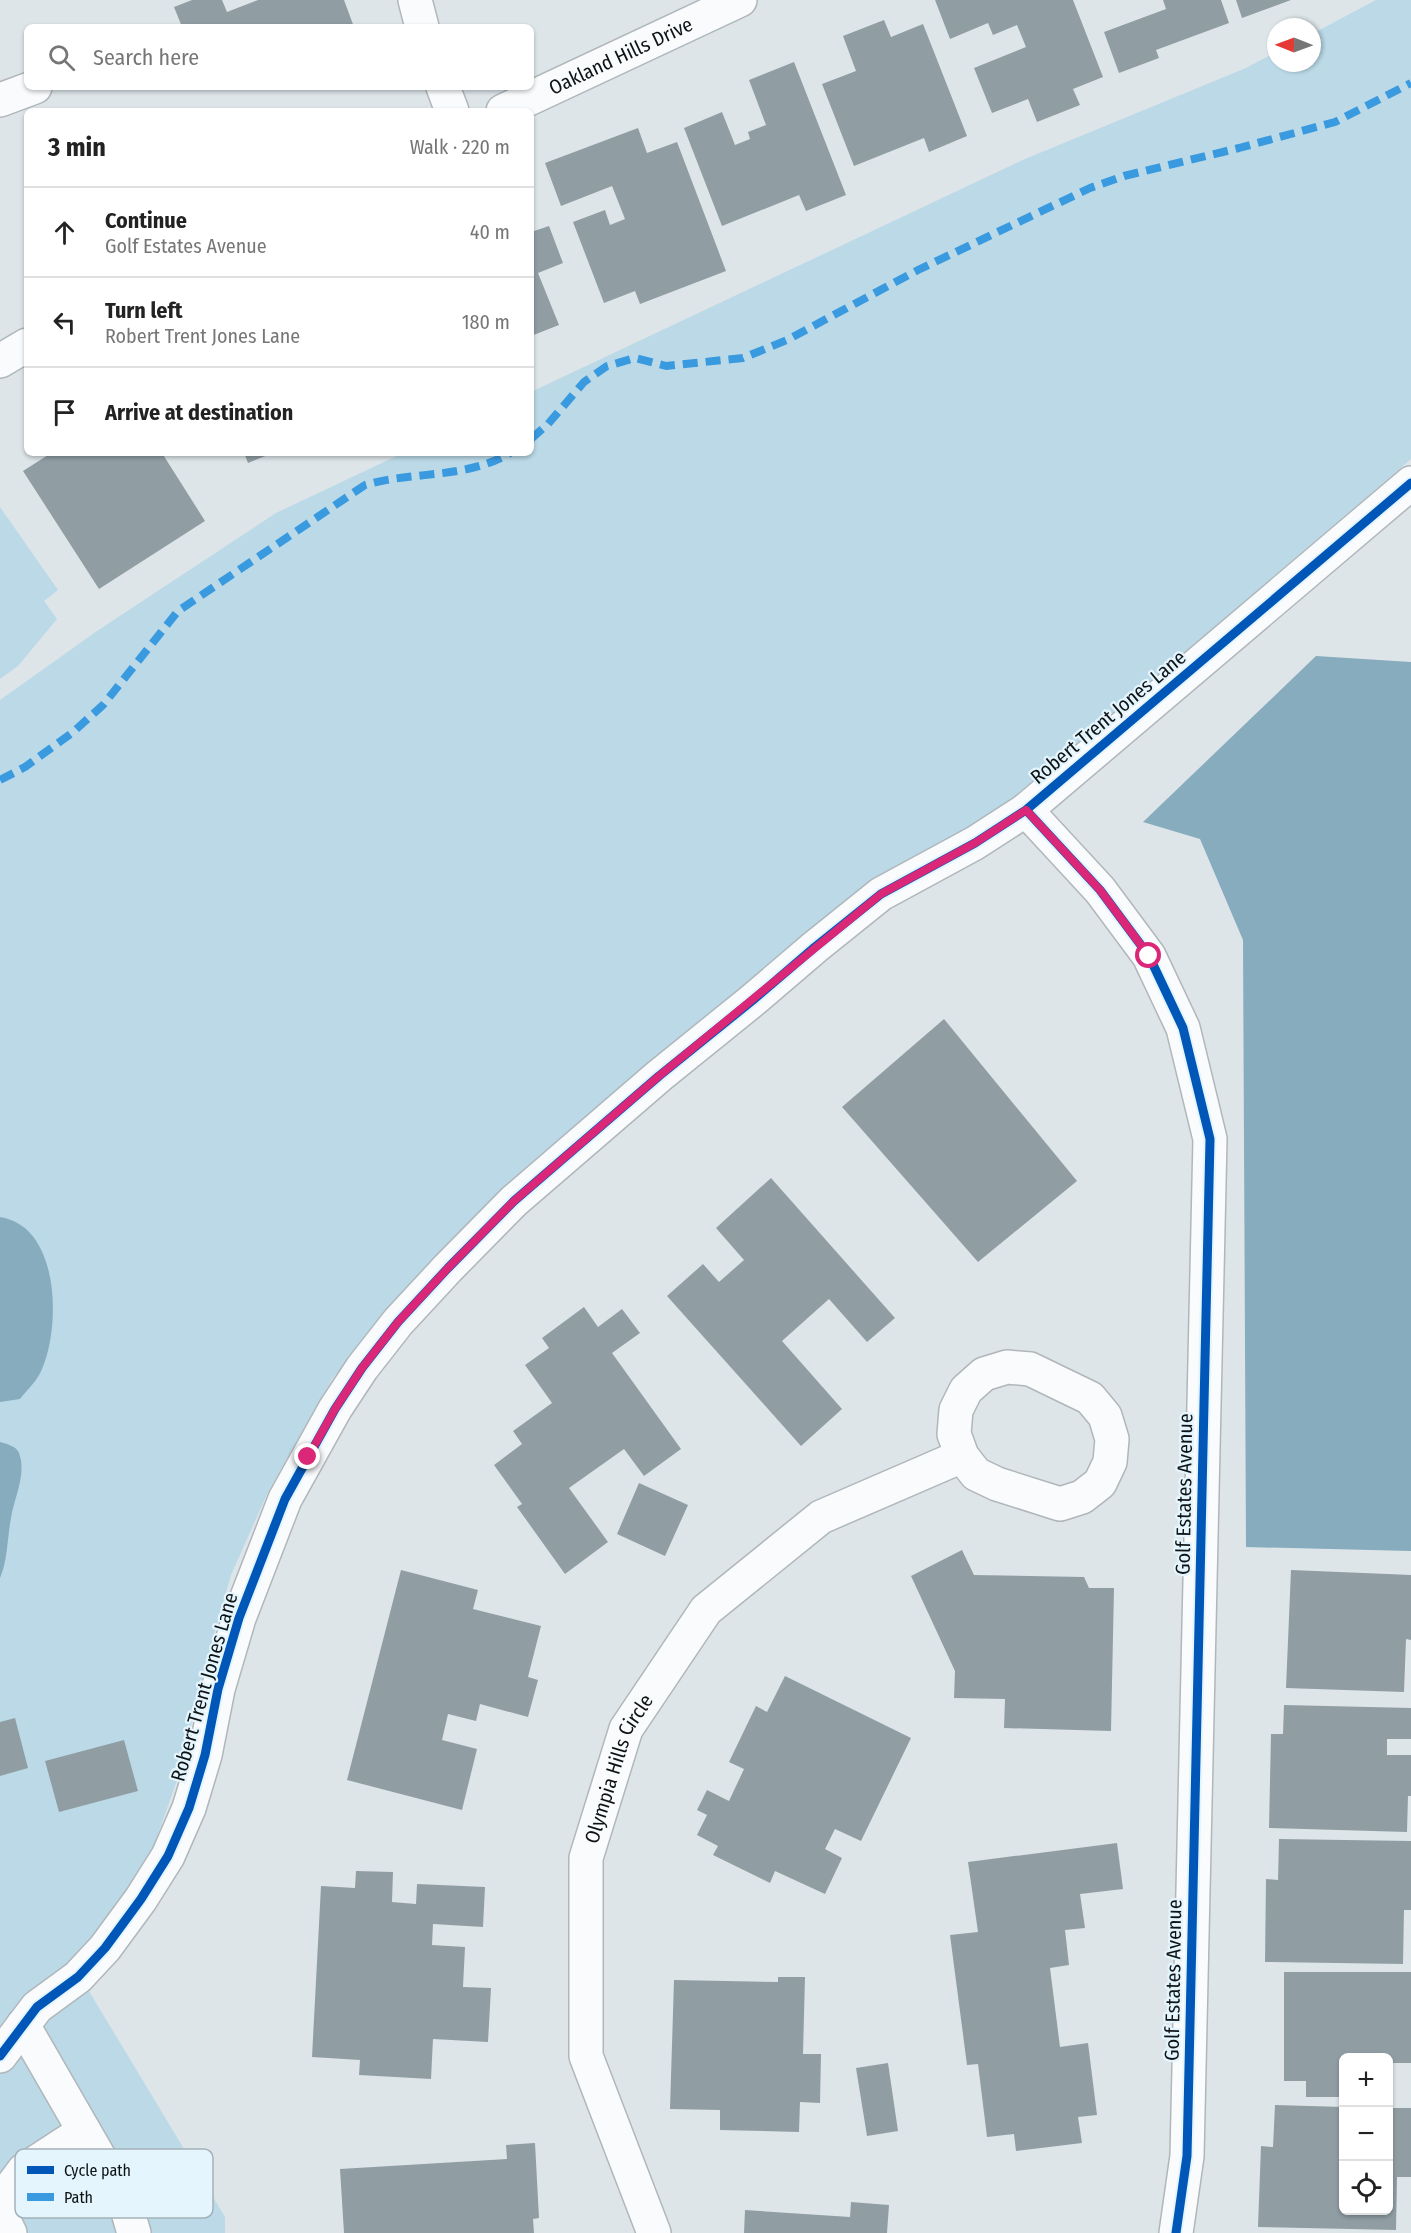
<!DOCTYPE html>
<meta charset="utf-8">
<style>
:root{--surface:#fff;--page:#f2f2f2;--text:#222;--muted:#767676;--line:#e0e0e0}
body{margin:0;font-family:"Fira Sans Condensed",sans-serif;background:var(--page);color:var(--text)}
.controls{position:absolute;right:18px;bottom:18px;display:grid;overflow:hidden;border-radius:9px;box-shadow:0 2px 4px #0004}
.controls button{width:54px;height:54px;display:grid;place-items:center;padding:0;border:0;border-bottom:2px solid var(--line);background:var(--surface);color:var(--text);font:30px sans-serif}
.compass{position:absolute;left:1267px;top:18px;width:54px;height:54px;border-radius:50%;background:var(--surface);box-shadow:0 2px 4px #0004;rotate:271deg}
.stop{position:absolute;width:18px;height:18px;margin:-14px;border:4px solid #db2777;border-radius:50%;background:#fff}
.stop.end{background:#db2777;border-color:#fff;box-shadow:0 2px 6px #0008}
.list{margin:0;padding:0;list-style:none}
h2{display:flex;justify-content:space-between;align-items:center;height:78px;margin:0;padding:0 24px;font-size:26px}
h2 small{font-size:20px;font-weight:400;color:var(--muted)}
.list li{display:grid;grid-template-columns:39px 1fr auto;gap:18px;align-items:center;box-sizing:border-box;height:90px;padding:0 24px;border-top:2px solid var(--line)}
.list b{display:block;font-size:22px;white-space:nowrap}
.list p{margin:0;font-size:20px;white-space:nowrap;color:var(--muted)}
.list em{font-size:20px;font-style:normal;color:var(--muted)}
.icon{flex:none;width:33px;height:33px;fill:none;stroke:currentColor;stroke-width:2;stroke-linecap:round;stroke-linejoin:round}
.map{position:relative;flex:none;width:1411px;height:2233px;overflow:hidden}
.search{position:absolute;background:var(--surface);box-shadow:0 2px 4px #0004;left:24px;top:24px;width:510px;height:66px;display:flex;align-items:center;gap:15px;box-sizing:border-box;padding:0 21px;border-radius:9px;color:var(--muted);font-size:22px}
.panel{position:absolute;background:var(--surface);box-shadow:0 2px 4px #0004;left:24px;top:108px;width:510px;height:348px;border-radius:9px}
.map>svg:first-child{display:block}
</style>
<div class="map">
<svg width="1411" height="2233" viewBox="0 0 1411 2233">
<rect width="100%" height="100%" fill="#dde5e9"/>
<path fill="#bbd9e7" d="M1376 0H1411V459L1054 764 411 1287 332 1379 268 1492 231 1575 204 1670 180 1772 148 1862 103 1931 72 1963 225 2217V2233H0V700L97 631 276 513 403 453H531V392L1025 159 1246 68 1276 52V63H1312V34Z
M0 507 58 590 44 601 57 619 18 666 0 679Z"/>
<path fill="#87acbe" d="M1316 656 1411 662V1551L1246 1547 1243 940 1200 839 1143 822Z
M0 1217C60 1226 61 1326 42 1369 38 1380 27 1390 20 1399L0 1402Z
M0 1442C7 1444 16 1446 19 1453 27 1474 14 1498 11 1518 7 1539 8 1559 0 1578Z"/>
<path fill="#909ea4" d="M192 0H222L227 12 258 0H344L354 27H182L174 7Z
M935 0H1073L1103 77 1073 89 1080 105 1037 122 1028 99 992 113 974 68 1026 47 1017 25 993 35 988 23 950 39Z
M1163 0H1221L1229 23 1156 50 1159 58 1119 73 1104 32 1166 9Z
M1236 0H1291L1242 18Z
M884 20 891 37 923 24 967 136 929 152 924 138 854 166 822 84 856 71 843 36Z
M794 62 846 195 806 211 799 195 722 226 684 128 722 112 735 145 750 139 748 132 766 125 749 80Z
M638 128 647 153 677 142 726 271 640 304 635 291 604 303 573 222 605 210 610 225 625 219 612 186 561 206 545 163Z
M549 226 563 263 538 273 559 325 531 336V232Z
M46 453H162L205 521 99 589 23 471 48 455Z
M244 453H273L248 463Z
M944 1019 1077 1181 978 1262 842 1107Z
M771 1178 895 1318 867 1342 829 1299 782 1341 842 1409 801 1446 667 1296 703 1264 719 1282 744 1260 716 1228Z
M584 1307 598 1327 622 1309 640 1333 612 1353 681 1449 644 1476 624 1449 569 1488 608 1542 565 1574 517 1507 522 1504 494 1465 522 1444 513 1431 552 1403 525 1365 549 1348 542 1338Z
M639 1483 688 1505 665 1556 617 1534Z
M962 1550 974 1575 1084 1577 1089 1588H1114L1111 1731 1004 1728 1005 1699 954 1698 955 1671 911 1576Z
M401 1570 478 1590 473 1609 541 1626 528 1677 538 1680 528 1717 480 1704 476 1721 448 1714 442 1740 477 1749 462 1810 347 1780Z
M1291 1570 1411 1575V1640L1406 1639 1404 1692 1286 1688Z
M785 1676 911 1738 861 1841 835 1829 825 1849 842 1858 825 1894 775 1871 770 1883 713 1855 718 1846 697 1835 707 1815 697 1810 707 1790 729 1801 744 1769 729 1762 756 1706 767 1712Z
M1284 1705 1411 1708V1739H1387V1755H1411V1796H1408L1407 1832 1269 1828 1271 1734H1283Z
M15 1718 28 1768 0 1776V1722Z
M124 1740 138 1791 59 1812 45 1761Z
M1279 1839 1411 1841V1910H1404L1403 1964 1265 1962 1266 1879 1278 1880Z
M1117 1843 1123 1889 1080 1894 1085 1928 1065 1930 1069 1965 1050 1968 1060 2047 1088 2043 1097 2115 1078 2117 1082 2143 1016 2151 1014 2134 987 2137 978 2064 967 2065 950 1935 978 1932 968 1862Z
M356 1871 393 1872 392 1902 416 1904 417 1884 485 1887 483 1927 433 1924 432 1945 465 1947 463 1987 491 1988 488 2042 433 2039 431 2079 359 2075 360 2060 312 2057 321 1886 355 1888Z
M1284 1972H1411V2063H1388V2058H1344V2097H1306V2081H1284Z
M778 1977H805L803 2054H821L820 2103 800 2102 799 2132 720 2130V2110L670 2109 674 1980 778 1982Z
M888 2063 898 2131 867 2136 856 2068Z
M1275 2105 1344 2107V2210H1388V2108H1411V2177H1397L1396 2230 1258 2227 1261 2146 1273 2147Z
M535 2143 539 2218 533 2219 534 2233H344L340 2169 507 2159 506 2145Z
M851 2202 889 2205 887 2233H744L745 2210 850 2217Z"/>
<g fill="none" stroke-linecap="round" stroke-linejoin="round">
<g stroke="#b0b7bb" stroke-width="36">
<g id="minor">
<path d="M415 0 422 27"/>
<path d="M443 87 452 111"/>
<path d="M0 100 35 87"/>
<path id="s1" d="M503 111 740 0"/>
<path d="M0 361 27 345"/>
<path d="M1026 810 1100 890 1149 956 1183 1028 1210 1139 1187 2156 1176 2233"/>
<path d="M1007 1367 1030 1369 1090 1398 1105 1416 1112 1439 1110 1462 1100 1483 1082 1497 1060 1504 997 1484 976 1474 962 1456 954 1434 956 1410 966 1390 984 1374Z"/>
<path d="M23 2025 125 2202 134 2233"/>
<path d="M0 2056 37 2007 78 1977 105 1948 141 1899 168 1856 189 1808 205 1755 218 1689 239 1618 285 1499 335 1409 362 1368 398 1322 448 1268 514 1201 659 1076 753 1000 815 947 881 894 975 843 1026 810 1411 483"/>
<path d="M0 2202 24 2170 84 2131"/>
<path d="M0 2212 10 2233"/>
<path id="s2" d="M654 2233 586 2056V1858L626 1729 706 1610 821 1517 962 1456"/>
</g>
</g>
<use href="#minor" stroke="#fafbfc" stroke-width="33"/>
<path stroke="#3a9adf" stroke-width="8" stroke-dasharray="15 8" stroke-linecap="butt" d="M531 439 548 424 584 382 607 366 635 358 666 366 743 358 787 340 918 270 1090 188 1124 176 1239 148 1335 122 1411 83
M0 780 25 767 72 733 103 705 178 611 365 485C412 471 467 479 510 453"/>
<g stroke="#e4f5fd" stroke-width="13">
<path id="cycleway" d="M1026 810 1100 890 1149 956 1183 1028 1210 1139 1187 2156 1176 2233
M0 2056 37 2007 78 1977 105 1948 141 1899 168 1856 189 1808 205 1755 218 1689 239 1618 285 1499 335 1409 362 1368 398 1322 448 1268 514 1201 659 1076 753 1000 815 947 881 894 975 843 1026 810 1411 483"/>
</g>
<use href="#cycleway" stroke="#0057b8" stroke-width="9"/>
</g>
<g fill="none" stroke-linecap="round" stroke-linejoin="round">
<path stroke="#db2777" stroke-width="8" d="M308 1457 335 1409 362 1368 398 1322 448 1268 514 1201 659 1076 881 894 975 843 1026 810 1100 890 1149 956"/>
</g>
<g text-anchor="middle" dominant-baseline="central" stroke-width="4.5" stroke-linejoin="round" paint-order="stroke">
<g font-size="20" fill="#0e1316" stroke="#e4f5fd">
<text stroke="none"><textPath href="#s1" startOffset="130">Oakland Hills Drive</textPath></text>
<text transform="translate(1108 717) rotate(-40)">Robert Trent Jones Lane</text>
<text transform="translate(1184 1494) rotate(-89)">Golf Estates Avenue</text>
<text transform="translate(204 1687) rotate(-74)">Robert Trent Jones Lane</text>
<text stroke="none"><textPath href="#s2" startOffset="483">Olympia Hills Circle</textPath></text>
<text transform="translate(1173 1980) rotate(-89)">Golf Estates Avenue</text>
</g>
</g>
<rect x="15" y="2149" width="198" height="69" rx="9" fill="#e4f5fd" stroke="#a4b1b8" stroke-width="1.5"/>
<rect x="27" y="2166" width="27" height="8" fill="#0057b8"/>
<rect x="27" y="2193" width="27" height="8" fill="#3a9adf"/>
<g font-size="16" fill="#0e1316">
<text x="64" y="2176">Cycle path</text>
<text x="64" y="2203">Path</text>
</g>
</svg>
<div class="controls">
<button>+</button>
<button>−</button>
<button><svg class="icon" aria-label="locate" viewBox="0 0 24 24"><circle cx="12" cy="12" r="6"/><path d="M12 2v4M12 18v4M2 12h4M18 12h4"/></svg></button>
</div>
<svg class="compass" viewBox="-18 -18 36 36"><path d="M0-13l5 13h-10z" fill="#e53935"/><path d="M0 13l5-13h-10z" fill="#767676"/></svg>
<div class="stop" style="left:1149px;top:956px"></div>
<div class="stop end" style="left:308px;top:1457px"></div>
<div class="search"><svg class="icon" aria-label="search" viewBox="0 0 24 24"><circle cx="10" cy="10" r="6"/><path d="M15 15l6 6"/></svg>Search here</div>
<section class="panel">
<h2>3 min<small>Walk · 220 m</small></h2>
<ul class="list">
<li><svg class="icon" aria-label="ahead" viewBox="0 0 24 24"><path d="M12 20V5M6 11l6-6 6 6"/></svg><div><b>Continue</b><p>Golf Estates Avenue</p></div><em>40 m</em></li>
<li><svg class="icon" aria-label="left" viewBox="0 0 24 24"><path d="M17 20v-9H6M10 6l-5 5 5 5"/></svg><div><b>Turn left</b><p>Robert Trent Jones Lane</p></div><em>180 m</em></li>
<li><svg class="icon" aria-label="arrive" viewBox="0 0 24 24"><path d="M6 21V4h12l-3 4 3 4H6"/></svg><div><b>Arrive at destination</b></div></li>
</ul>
</section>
</div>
